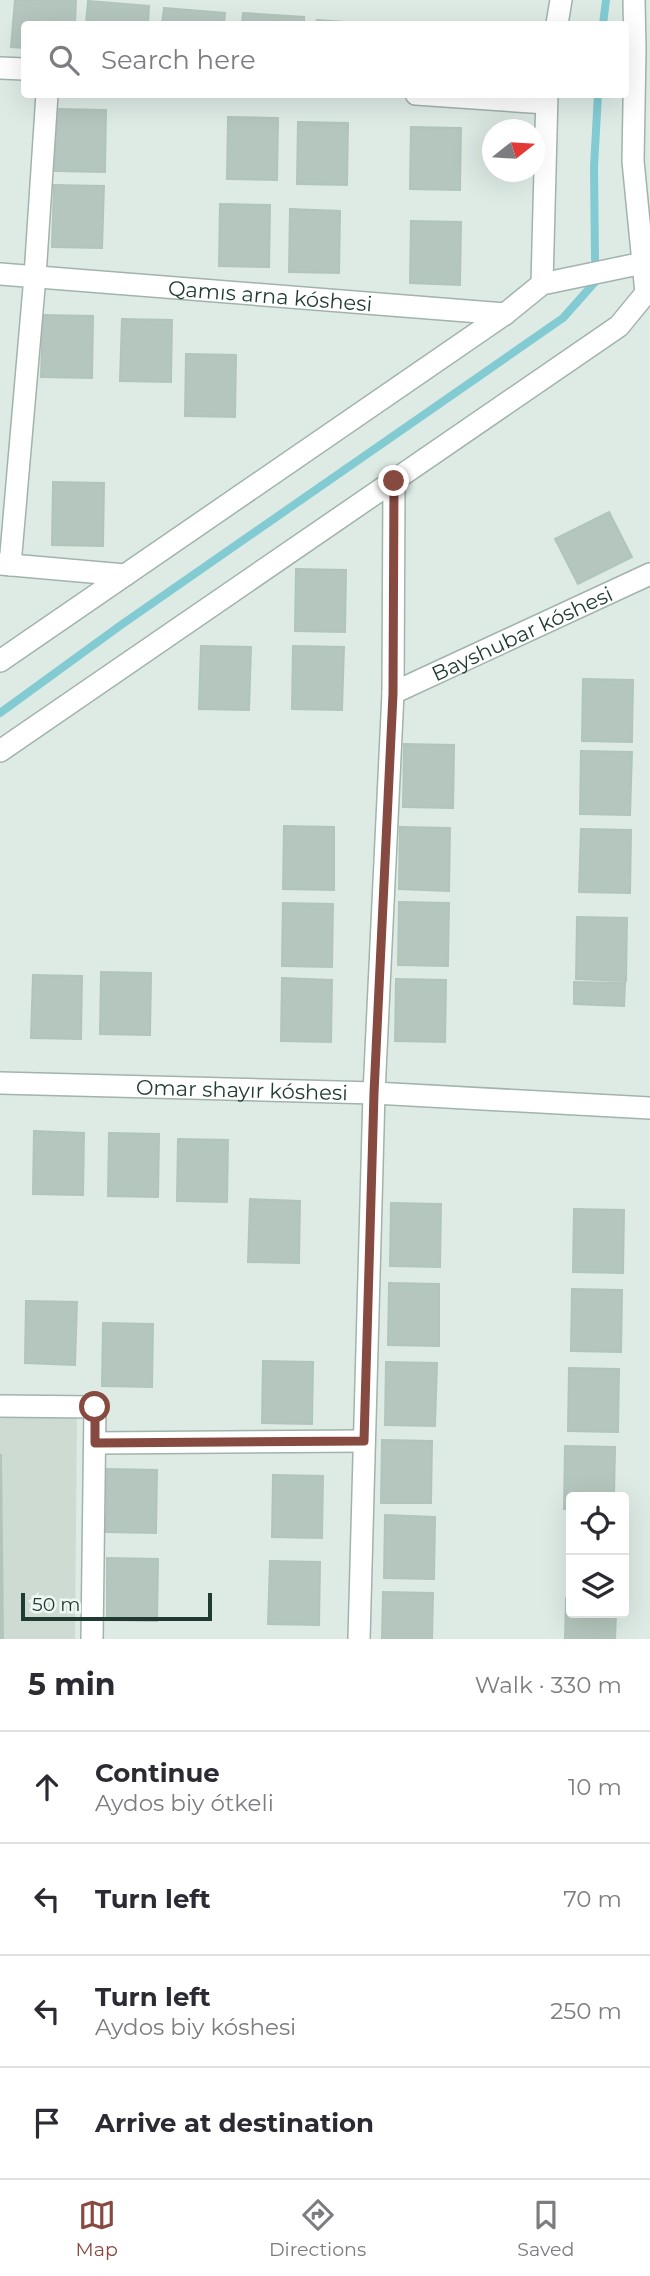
<!DOCTYPE html>
<meta charset="utf-8">
<style>
:root{--surface:#fff;--page:#f2f2f3;--text:#2b2b33;--muted:#7c7c81;--line:#e1e1e2;--accent:#874a40}
body{margin:0;font-family:Montserrat,sans-serif;background:var(--page);color:var(--text)}
.controls{position:absolute;right:21px;bottom:21px;display:grid;overflow:hidden;border-radius:7px;box-shadow:0 7px 28px #0002}
.controls button{width:63px;height:63px;display:grid;place-items:center;padding:0;border:0;border-bottom:2px solid var(--line);background:var(--surface);color:var(--text);font:35px sans-serif}
.compass{position:absolute;left:482px;top:119px;width:63px;height:63px;border-radius:50%;background:var(--surface);box-shadow:0 7px 28px #0002;rotate:73deg}
.scale{position:absolute;left:21px;bottom:18px;width:191px;box-sizing:border-box;padding-left:7px;border:4px solid #1f3b32;border-top:0;font-size:19px;line-height:24px;white-space:nowrap;color:#1f3b32;-webkit-text-stroke:5px #eff7f3;paint-order:stroke}
.stop{position:absolute;width:21px;height:21px;margin:-16px;border:5px solid #874a40;border-radius:50%;background:#fff}
.stop.end{background:#874a40;border-color:#fff;box-shadow:0 2px 7px #0008}
.list{margin:0;padding:0;list-style:none}
h2{display:flex;justify-content:space-between;align-items:center;height:91px;margin:0;padding:0 28px;font-size:30px}
h2 small{font-size:23px;font-weight:400;color:var(--muted)}
.list li{display:grid;grid-template-columns:46px 1fr auto;gap:21px;align-items:center;box-sizing:border-box;height:112px;padding:0 28px;border-top:2px solid var(--line)}
.list b{display:block;font-size:26px;white-space:nowrap}
.list p{margin:0;font-size:23px;white-space:nowrap;color:var(--muted)}
.list em{font-size:23px;font-style:normal;color:var(--muted)}
.icon{flex:none;width:38px;height:38px;fill:none;stroke:currentColor;stroke-width:2;stroke-linecap:round;stroke-linejoin:round}
.map{position:relative;flex:none;width:650px;height:1639px;overflow:hidden}
.search{position:absolute;background:var(--surface);box-shadow:0 7px 28px #0002;left:21px;right:21px;top:21px;height:77px;display:flex;align-items:center;gap:18px;box-sizing:border-box;padding:0 24px;border-radius:7px;color:var(--muted);font-size:26px}
.sheet{height:539px;background:var(--surface)}
nav{display:flex;justify-content:space-around;align-items:center;box-sizing:border-box;height:98px;border-top:2px solid var(--line);background:var(--surface);font-size:19px;color:var(--muted)}
nav a{display:grid;justify-items:center;gap:4px}
nav .on{color:var(--accent)}
.map>svg:first-child{display:block}
</style>
<div class="map">
<svg width="650" height="1639" viewBox="0 0 650 1639">
<rect width="100%" height="100%" fill="#deebe5"/>
<path fill="#cddbd3" d="M77 1416 75 1639H0V1418Z"/>
<g fill="none" stroke-linecap="round" stroke-linejoin="round">
<path stroke="#83cbd3" stroke-width="8" d="M603 24 606 0
M595 259 594 167 598 94
M0 713 121 625 563 318 595 282"/>
</g>
<path fill="#b4c6bd" stroke="#b1c5bb" stroke-width="2" d="M15 0H76L75 24H24V48L11 47Z
M88 1 149 6 148 24H86Z
M164 8 225 13 224 24H162Z
M243 13 304 17V24H242Z
M317 20 376 24H317Z
M56 109 106 110 105 172 55 171Z
M228 117 278 118 277 180 227 179Z
M298 122 348 123 347 185 297 184Z
M411 127 461 128 460 190 410 189Z
M54 185 104 186 102 248 52 247Z
M220 204 270 205 269 267 219 266Z
M290 209 340 211 339 273 289 272Z
M411 221 461 222 460 285 410 283Z
M43 315 93 316 92 378 41 377Z
M122 319 172 320 171 382 120 381Z
M186 354 236 355 235 417 185 416Z
M53 482 104 483 103 546 52 545Z
M609 512 632 557 578 584 555 539Z
M296 569 346 570 345 632 295 631Z
M201 646 251 647 249 710 199 709Z
M293 646 344 647 342 710 292 709Z
M583 679 633 680 632 742 582 741Z
M404 744 454 745 453 808 403 807Z
M581 751 632 752 630 815 580 814Z
M284 826 334 827V890L283 889Z
M400 827 450 828 449 891 399 889Z
M581 829 631 830 630 893 579 892Z
M399 902 449 903 448 966 398 965Z
M283 903 333 904 332 967 282 966Z
M577 917 627 918 626 981 576 979Z
M101 972 151 973 150 1035 100 1034Z
M33 975 82 976 81 1039 31 1038Z
M282 978 332 980 331 1042 281 1041Z
M396 979 446 980 445 1042 395 1041Z
M574 982 625 983 624 1006 574 1004Z
M34 1131 84 1133 83 1195 33 1194Z
M109 1133 159 1134 158 1197 108 1196Z
M178 1139 228 1140 227 1202 177 1201Z
M250 1199 300 1201 299 1263 248 1262Z
M391 1203 441 1204 440 1267 390 1266Z
M574 1209 624 1210 623 1273 573 1272Z
M389 1283 439 1284V1346L388 1345Z
M572 1289 622 1290 621 1352 571 1351Z
M26 1301 77 1302 75 1365 25 1363Z
M103 1323 153 1324 152 1387 102 1386Z
M263 1361 313 1362 312 1424 262 1423Z
M386 1362 437 1363 435 1426 385 1425Z
M569 1368 619 1369 618 1432 568 1431Z
M382 1440 432 1441 431 1503H381Z
M565 1446 615 1447 614 1497H571V1509H564Z
M1 1454 3 1639H0Z
M107 1469 157 1470 156 1533 106 1532Z
M273 1475 323 1476 322 1538 272 1537Z
M385 1515 435 1517 434 1579 384 1578Z
M568 1522H571V1584H567Z
M107 1558 158 1559 157 1621 107 1620Z
M270 1561 320 1562 319 1625 268 1624Z
M383 1592 433 1593 432 1639H382Z
M566 1598H571V1613H616L615 1639H565Z"/>
<g fill="none" stroke-linecap="round" stroke-linejoin="round">
<g stroke="#a1b3ac" stroke-width="24">
<g id="minor">
<path d="M557 24 561 0"/>
<path d="M0 68 24 69"/>
<path d="M416 94 546 103"/>
<path id="s1" d="M0 274 505 314"/>
<path d="M542 284 547 94"/>
<path d="M0 564 125 575"/>
<path d="M10 565 35 276 47 94"/>
<path d="M0 661 505 314 542 284 643 263 650 259"/>
<path id="s2" d="M393 693 650 574"/>
<path d="M0 751 619 326 646 293 633 161 635 50 634 0"/>
<path id="s3" d="M0 1083 374 1093 650 1108"/>
<path d="M0 1406 95 1407 92 1639"/>
<path d="M95 1443 364 1441"/>
<path d="M359 1639 374 1093 393 693 394 481"/>
</g>
</g>
<use href="#minor" stroke="#fff" stroke-width="21"/>
</g>
<g fill="none" stroke-linecap="round" stroke-linejoin="round">
<path stroke="#874a40" stroke-width="9" d="M95 1407V1443L364 1441 374 1093 393 694 394 481"/>
</g>
<g text-anchor="middle" dominant-baseline="central" stroke-width="7" stroke-linejoin="round" paint-order="stroke">
<g font-size="21" fill="#1f3b32" stroke="#eff7f3">
<text stroke="none"><textPath href="#s1" startOffset="271">Qamıs arna kóshesi</textPath></text>
<text stroke="none"><textPath href="#s2" startOffset="142">Bayshubar kóshesi</textPath></text>
<text stroke="none"><textPath href="#s3" startOffset="242">Omar shayır kóshesi</textPath></text>
</g>
</g>
</svg>
<div class="controls">
<button><svg class="icon" aria-label="locate" viewBox="0 0 24 24"><circle cx="12" cy="12" r="6"/><path d="M12 2v4M12 18v4M2 12h4M18 12h4"/></svg></button>
<button><svg class="icon" aria-label="layers" viewBox="0 0 24 24"><path d="M12 4l9 5-9 5-9-5zM3 14l9 5 9-5"/></svg></button>
</div>
<svg class="compass" viewBox="-18 -18 36 36"><path d="M0-13l5 13h-10z" fill="#e53935"/><path d="M0 13l5-13h-10z" fill="#7c7c81"/></svg>
<div class="scale">50 m</div>
<div class="stop" style="left:95px;top:1407px"></div>
<div class="stop end" style="left:394px;top:481px"></div>
<div class="search"><svg class="icon" aria-label="search" viewBox="0 0 24 24"><circle cx="10" cy="10" r="6"/><path d="M15 15l6 6"/></svg>Search here</div>
</div>
<section class="sheet">
<h2>5 min<small>Walk · 330 m</small></h2>
<ul class="list">
<li><svg class="icon" aria-label="ahead" viewBox="0 0 24 24"><path d="M12 20V5M6 11l6-6 6 6"/></svg><div><b>Continue</b><p>Aydos biy ótkeli</p></div><em>10 m</em></li>
<li><svg class="icon" aria-label="left" viewBox="0 0 24 24"><path d="M17 20v-9H6M10 6l-5 5 5 5"/></svg><div><b>Turn left</b></div><em>70 m</em></li>
<li><svg class="icon" aria-label="left" viewBox="0 0 24 24"><path d="M17 20v-9H6M10 6l-5 5 5 5"/></svg><div><b>Turn left</b><p>Aydos biy kóshesi</p></div><em>250 m</em></li>
<li><svg class="icon" aria-label="arrive" viewBox="0 0 24 24"><path d="M6 21V4h12l-3 4 3 4H6"/></svg><div><b>Arrive at destination</b></div></li>
</ul>
</section>
<nav>
<a class="on"><svg class="icon" aria-label="map" viewBox="0 0 24 24"><path d="M3 6l6-2 6 2 6-2v14l-6 2-6-2-6 2zM9 4v14M15 6v14"/></svg>Map</a>
<a><svg class="icon" aria-label="directions" viewBox="0 0 24 24"><path d="M12 3l9 9-9 9-9-9zM9 14v-3h6M13 9l2 2-2 2"/></svg>Directions</a>
<a><svg class="icon" aria-label="saved" viewBox="0 0 24 24"><path d="M7 4h10v16l-5-4-5 4z"/></svg>Saved</a>
</nav>
